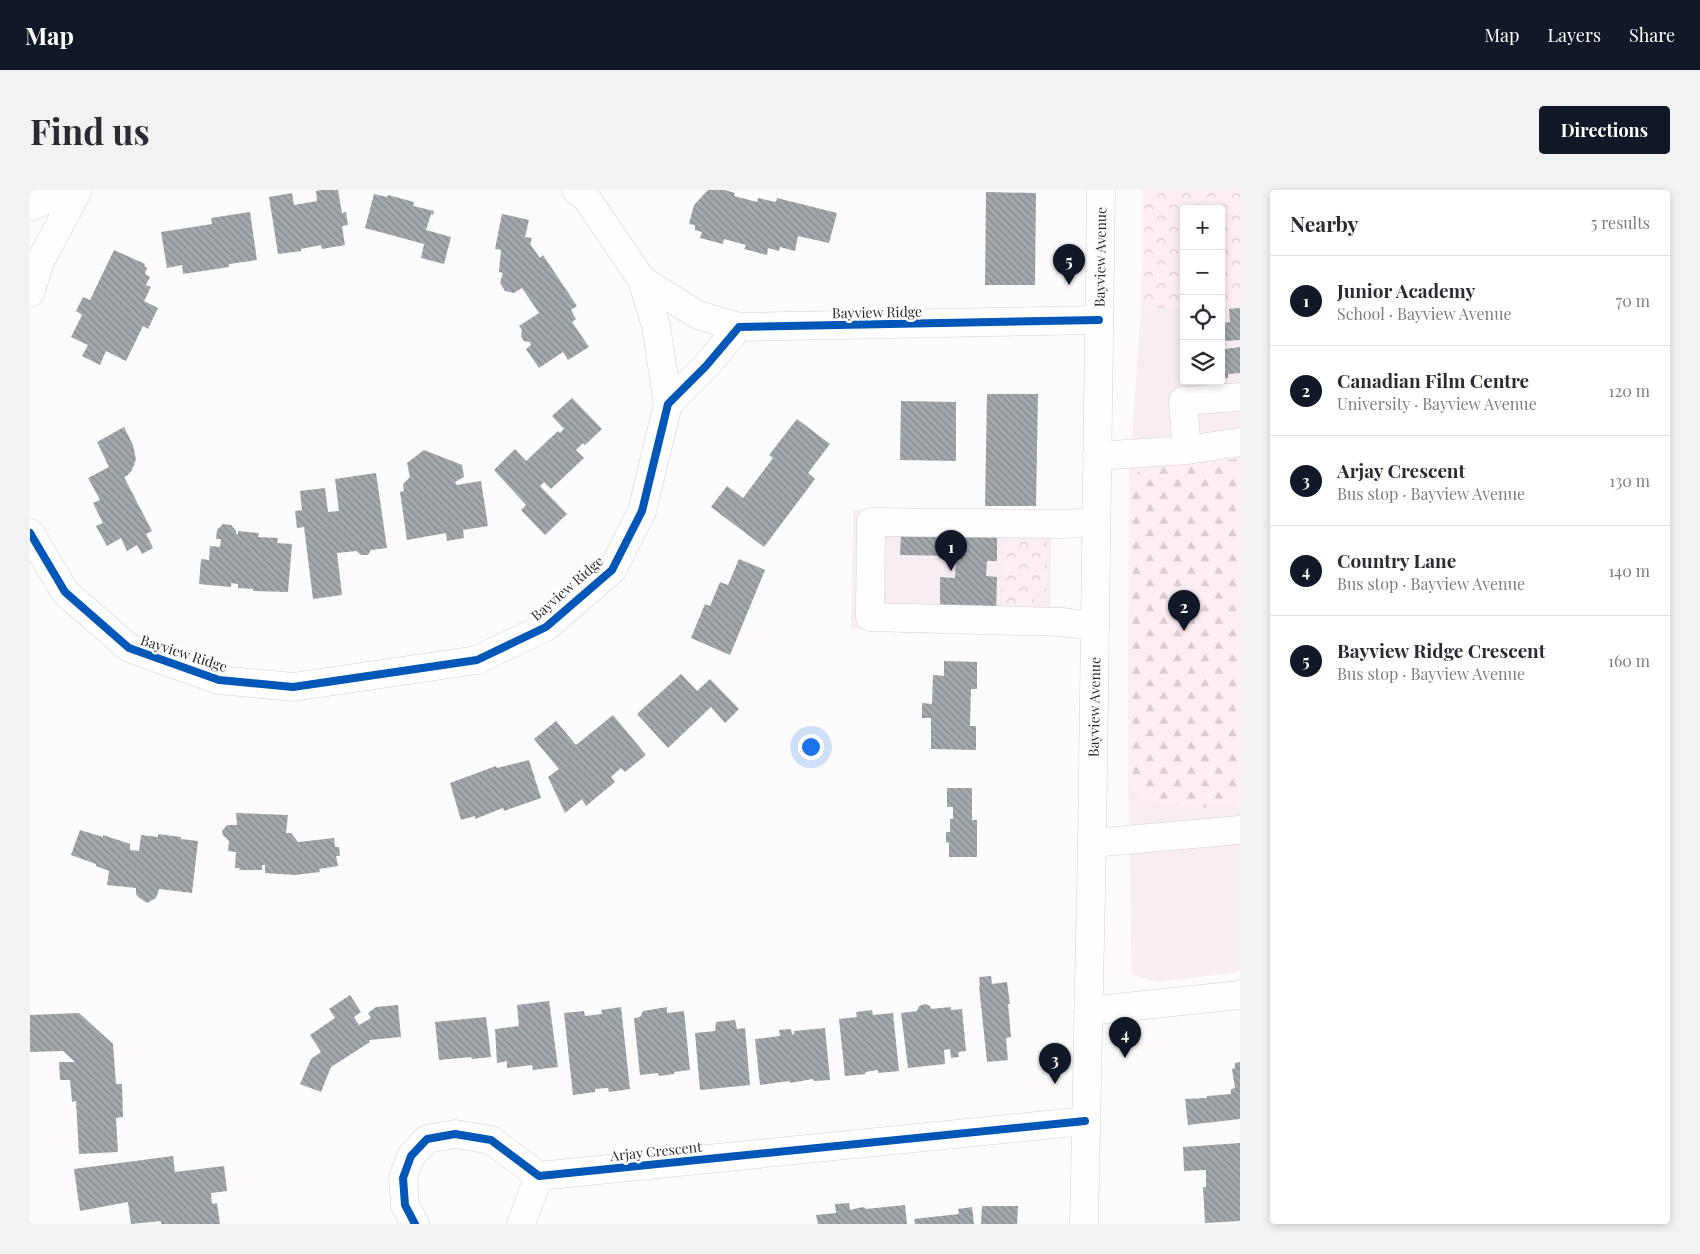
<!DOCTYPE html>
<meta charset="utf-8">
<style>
:root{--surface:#fff;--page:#f2f2f3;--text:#2b2b33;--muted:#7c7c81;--line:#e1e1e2;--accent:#111827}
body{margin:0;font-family:"Playfair Display",serif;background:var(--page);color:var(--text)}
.controls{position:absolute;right:15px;top:15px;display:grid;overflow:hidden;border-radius:5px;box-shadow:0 2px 8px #0003}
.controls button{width:45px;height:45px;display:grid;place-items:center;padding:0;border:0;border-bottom:1px solid var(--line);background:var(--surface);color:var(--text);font:25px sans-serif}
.you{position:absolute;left:780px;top:556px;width:18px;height:18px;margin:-12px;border:4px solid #fff;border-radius:50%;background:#1a73e8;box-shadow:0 0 0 8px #1a73e833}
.badge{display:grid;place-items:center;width:32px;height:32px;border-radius:50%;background:var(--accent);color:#fff;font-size:16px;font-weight:700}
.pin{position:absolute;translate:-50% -41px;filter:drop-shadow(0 1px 2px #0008)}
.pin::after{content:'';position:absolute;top:26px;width:18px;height:15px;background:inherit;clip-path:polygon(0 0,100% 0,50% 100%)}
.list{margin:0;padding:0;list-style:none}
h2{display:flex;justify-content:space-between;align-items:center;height:65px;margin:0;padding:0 20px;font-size:21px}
h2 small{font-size:16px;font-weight:400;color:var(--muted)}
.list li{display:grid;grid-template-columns:32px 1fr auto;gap:15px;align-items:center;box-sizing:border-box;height:90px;padding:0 20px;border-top:1px solid var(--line)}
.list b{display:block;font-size:19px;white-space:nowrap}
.list p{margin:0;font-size:16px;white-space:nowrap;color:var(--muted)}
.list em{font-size:16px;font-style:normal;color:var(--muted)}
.icon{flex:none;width:28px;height:28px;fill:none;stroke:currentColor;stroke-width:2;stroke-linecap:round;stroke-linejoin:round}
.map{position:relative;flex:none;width:1210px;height:1034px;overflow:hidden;border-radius:5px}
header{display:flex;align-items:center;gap:30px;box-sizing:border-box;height:70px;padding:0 25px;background:var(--accent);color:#fff}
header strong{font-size:24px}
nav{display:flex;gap:28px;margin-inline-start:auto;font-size:18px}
.intro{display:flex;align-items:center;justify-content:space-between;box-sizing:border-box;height:120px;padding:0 30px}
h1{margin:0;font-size:35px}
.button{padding:12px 22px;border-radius:5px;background:var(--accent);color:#fff;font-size:18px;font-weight:700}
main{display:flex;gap:30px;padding:0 30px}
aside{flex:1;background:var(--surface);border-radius:5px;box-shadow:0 2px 8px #0003}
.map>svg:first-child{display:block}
</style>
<header>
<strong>Map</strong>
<nav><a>Map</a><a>Layers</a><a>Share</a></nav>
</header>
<div class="intro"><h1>Find us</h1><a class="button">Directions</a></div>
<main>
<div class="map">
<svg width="1210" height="1034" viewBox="0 0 1210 1034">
<defs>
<pattern id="forest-firs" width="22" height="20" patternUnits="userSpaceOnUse" patternTransform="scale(1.25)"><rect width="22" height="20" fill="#feedf1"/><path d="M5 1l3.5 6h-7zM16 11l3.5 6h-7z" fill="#dacbcf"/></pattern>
<pattern id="park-crowns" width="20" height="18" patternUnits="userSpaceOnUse" patternTransform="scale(1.25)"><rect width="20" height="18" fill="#feedf1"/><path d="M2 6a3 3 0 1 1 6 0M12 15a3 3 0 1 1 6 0" fill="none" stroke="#dacbcf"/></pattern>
<pattern id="building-back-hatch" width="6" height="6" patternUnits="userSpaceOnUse" patternTransform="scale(1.25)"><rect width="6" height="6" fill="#a3a8ac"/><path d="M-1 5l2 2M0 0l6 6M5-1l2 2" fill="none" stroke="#85898c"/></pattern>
</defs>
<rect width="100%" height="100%" fill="#fdfbfc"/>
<path fill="#f8edf0" d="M1210 115V782L1128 792 1102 785 1098 592 1099 289 1111 119 1154 117V191H1191V116Z
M823 320 1022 324 1020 443 821 439Z"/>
<path fill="url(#forest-firs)" d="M1210 269V614L1168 618 1114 610 1098 592 1099 289 1116 277Z"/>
<path fill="url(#park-crowns)" d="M1113 0H1210V115L1191 116V19H1154V117L1111 119Z
M973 352H1017L1016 403H1004V416L972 415Z"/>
<path fill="url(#building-back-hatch)" d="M291 0H308L312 23 316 22 318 35 312 36 315 55 292 59 291 55 271 59V61L248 64 239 7 262 3 264 15 287 11 286 1Z
M678 0H695L705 3 704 6 727 12 728 8 746 12 747 8 807 23 799 53 768 46 765 61 750 57 749 61 738 58 737 65 714 59 716 55 694 49 693 54 670 48 672 42 665 40V35L659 34 664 15Z
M956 2 1006 3 1005 95H955Z
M344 4 357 7 358 5 384 12 383 16 404 21 403 25 401 24 396 40 421 47 414 74 391 68 394 54 335 38Z
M220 22 227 70 199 74V77L153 84 152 75 137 78 131 42 182 34 181 28Z
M472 24 499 30 495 47 502 48 500 54 510 68 513 65 547 116 541 120 546 129 542 132 559 157 538 170 533 162 509 178 496 159 501 155 500 152 494 151 491 146 492 140 489 136 509 123 492 98 484 103 475 101 470 93 473 83 469 82 471 60 465 59Z
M84 60 115 74 114 76 117 78 115 84 120 87 116 95 121 97 114 111 128 118 118 139 113 136 96 171 76 161 70 175 52 166 58 155 41 147 52 125 46 121 53 107 60 110Z
M1210 118V150L1194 151 1195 159 1210 157V183L1198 184V188L1191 189V133L1200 132 1199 119Z
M957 204H1008L1006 316H955Z
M542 208 572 239 555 255 553 253 546 260 554 268 521 299 514 292 510 296 537 324 515 345 491 320 496 315 464 280 485 259 496 271 528 241 530 243 534 239 522 226Z
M871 211 926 212V271L870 270Z
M767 229 800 254 778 283 785 289 734 357 681 317 697 296 713 308 743 268 739 265Z
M94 237 103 255 106 269 102 280 98 285 94 287 122 341 116 344 123 358 112 364 107 355 97 361 91 348 77 356 66 336 73 333 63 313 70 310 58 288 79 277 67 252Z
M394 260 432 275 434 287 425 292 427 295 451 291 458 336 433 340 434 348 417 351 416 343 377 350 370 302 374 301 373 294 380 287 377 273Z
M346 283 357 358 341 360 338 365H331L326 361 307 363 312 405 283 409 274 337 267 338 265 321 272 320 270 301 295 298 298 322 309 321 305 289Z
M193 334 201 335 206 341V344H208V341L229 343 228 347 248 348 247 353 262 354 258 402 223 401V399L208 398V394L201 393V397L169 394 171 369 179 370 180 356 190 357 191 349H186L187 340Z
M871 343 967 345V371H957L956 386 967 387 966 425 910 424V387L925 388 926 366 870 365Z
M709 369 735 380 700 465 661 448 675 414 680 416 690 392 698 395Z
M914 471 947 472V499H941L940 536H946V560L901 559V528H892V513L902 514 903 485 914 486Z
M651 484 667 501 680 489 709 519 695 533 681 517 638 558 607 524Z
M583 525 616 565 595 582 591 578 581 587 585 592 556 616 552 609 535 623 518 587 529 579 504 549 526 531 546 555Z
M499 570 511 608 474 621 473 618 445 629V626L431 630 420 593 466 576 467 578Z
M917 598H942V630H947V667H919V653L916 652V642H920V629H923V617H917Z
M206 623 258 625 256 643H261L268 652 304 648 305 657H309L310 666H306L308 676 289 679 290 682 265 685 235 683V675H232V680H209L210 678H205L206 662 198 661 199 651 193 645 192 641 197 635H207Z
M50 640 73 647V645L100 654V660L109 661 111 645 128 647V644L151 647V649L168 651 162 703 129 699 126 708 117 713 108 707 106 704V698L77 695 79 681 66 676V674L41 665Z
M961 786 962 794 977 792 980 814H978L981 847 976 848 978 870 957 872 949 796H950L949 787Z
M320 805 331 822 324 827 329 835 341 828 338 823 346 817 368 815 371 847 339 850 340 852 301 877 291 902 270 894 281 869 291 862 280 845 305 828 299 819Z
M519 811 528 877 503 880 502 875 477 878V871L467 873 465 839 489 836 487 815Z
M895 814 900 816 901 819 921 817V820L932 819 936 861 928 862 929 867 921 868 920 859 914 860 915 874 878 878 871 823 887 821 889 816Z
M591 817 600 899 579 902 578 898 565 899V902L543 905 534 823 554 821 555 826 572 824 571 820Z
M637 817V823L654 821 660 880 644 882V884L629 886 628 883 610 885 604 828 610 827 613 821Z
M842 820 843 825 863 823 869 881 848 883V880L835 882 836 884 815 886 809 829 827 827 826 822Z
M49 823 83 854 86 894H92L93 927 86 928 88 962 49 964 46 911 42 912 40 890H30L29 872H45L33 861 0 862V825Z
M456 827 461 867 442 869 441 867 409 870 405 832Z
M705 830 707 839 715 838 720 895 670 900 665 843 685 841 686 832Z
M795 838 800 890 784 891 783 889 760 893 759 891 730 895 725 849 750 846 749 840 761 839 762 845 764 844V841Z
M1210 872V929L1158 935 1155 909 1177 908V906L1201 904V899L1205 898 1202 879 1205 878V873Z
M1210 953V1031L1175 1033 1173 997H1176V980L1154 981 1153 957Z
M143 966 145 982 194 976 197 1001 181 1003 182 1014 187 1013 190 1034H131V1031L101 1034 98 1012 50 1021 44 979Z
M819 1013 821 1024 820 1020 828 1018 834 1017 836 1019 875 1015 877 1034H788L786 1025 806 1023 805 1014Z
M952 1016H988L987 1034H951Z
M942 1017 944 1034H885L884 1029 929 1024 928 1019Z"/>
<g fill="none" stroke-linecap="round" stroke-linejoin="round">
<g stroke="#d4cfd1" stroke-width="29">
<path id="minor" d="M546 0 557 9 612 90 668 125 709 137
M0 17 39 0
M612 90 626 136 638 214
M0 103 10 72 48 0
M1157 260 1153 211 1210 207
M1067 266 1157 260 1210 252
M0 343 35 402 99 458 189 490 263 497 447 470 516 437 582 380 612 321 638 214 676 176 709 137 1069 130
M1065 436 1031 432 840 427 841 332 1033 334 1066 332
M1062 653 1210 640
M1058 821 1210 805
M385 1034 375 1015 373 988 381 966 397 949 425 944 461 950 509 986 1055 931
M491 1034 509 986"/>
</g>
<g stroke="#d4cfd1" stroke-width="29">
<path id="major" d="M1054 1034 1062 653 1071 0"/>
</g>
<use href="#minor" stroke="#fffeff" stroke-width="28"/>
<use href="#major" stroke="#fffeff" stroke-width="28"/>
<g stroke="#fff" stroke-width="11">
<path id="cycleway" d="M0 343 35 402 99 458 189 490 263 497 447 470 516 437 582 380 612 321 638 214 676 176 709 137 1069 130
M385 1034 375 1015 373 988 381 966 397 949 425 944 461 950 509 986 1055 931"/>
</g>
<use href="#cycleway" stroke="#0057b8" stroke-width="8"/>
</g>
<g text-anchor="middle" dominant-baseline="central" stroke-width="5" stroke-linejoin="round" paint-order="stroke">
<g font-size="14" fill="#2f2629" stroke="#fff">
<text transform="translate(1070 67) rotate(-89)">Bayview Avenue</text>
<text transform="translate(847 122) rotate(-1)">Bayview Ridge</text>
<text transform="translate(537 398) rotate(-41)">Bayview Ridge</text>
<text transform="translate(154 463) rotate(18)">Bayview Ridge</text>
<text transform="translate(1064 517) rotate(-89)">Bayview Avenue</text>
<text transform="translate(626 961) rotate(-6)">Arjay Crescent</text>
</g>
</g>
</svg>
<div class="controls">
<button>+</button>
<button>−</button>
<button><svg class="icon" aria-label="locate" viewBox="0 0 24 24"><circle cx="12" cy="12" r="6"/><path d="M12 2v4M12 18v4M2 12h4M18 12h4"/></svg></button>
<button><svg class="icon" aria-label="layers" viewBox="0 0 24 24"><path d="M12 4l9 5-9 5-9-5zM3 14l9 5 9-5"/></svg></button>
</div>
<div class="you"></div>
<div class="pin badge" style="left:921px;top:381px">1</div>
<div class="pin badge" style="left:1154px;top:441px">2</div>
<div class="pin badge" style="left:1025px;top:894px">3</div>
<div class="pin badge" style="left:1095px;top:868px">4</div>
<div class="pin badge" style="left:1039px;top:95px">5</div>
</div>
<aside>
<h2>Nearby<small>5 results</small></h2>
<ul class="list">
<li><span class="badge">1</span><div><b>Junior Academy</b><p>School · Bayview Avenue</p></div><em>70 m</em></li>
<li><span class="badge">2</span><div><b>Canadian Film Centre</b><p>University · Bayview Avenue</p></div><em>120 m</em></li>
<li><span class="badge">3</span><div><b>Arjay Crescent</b><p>Bus stop · Bayview Avenue</p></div><em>130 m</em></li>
<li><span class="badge">4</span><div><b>Country Lane</b><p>Bus stop · Bayview Avenue</p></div><em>140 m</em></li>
<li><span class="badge">5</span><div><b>Bayview Ridge Crescent</b><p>Bus stop · Bayview Avenue</p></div><em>160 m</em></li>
</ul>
</aside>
</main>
